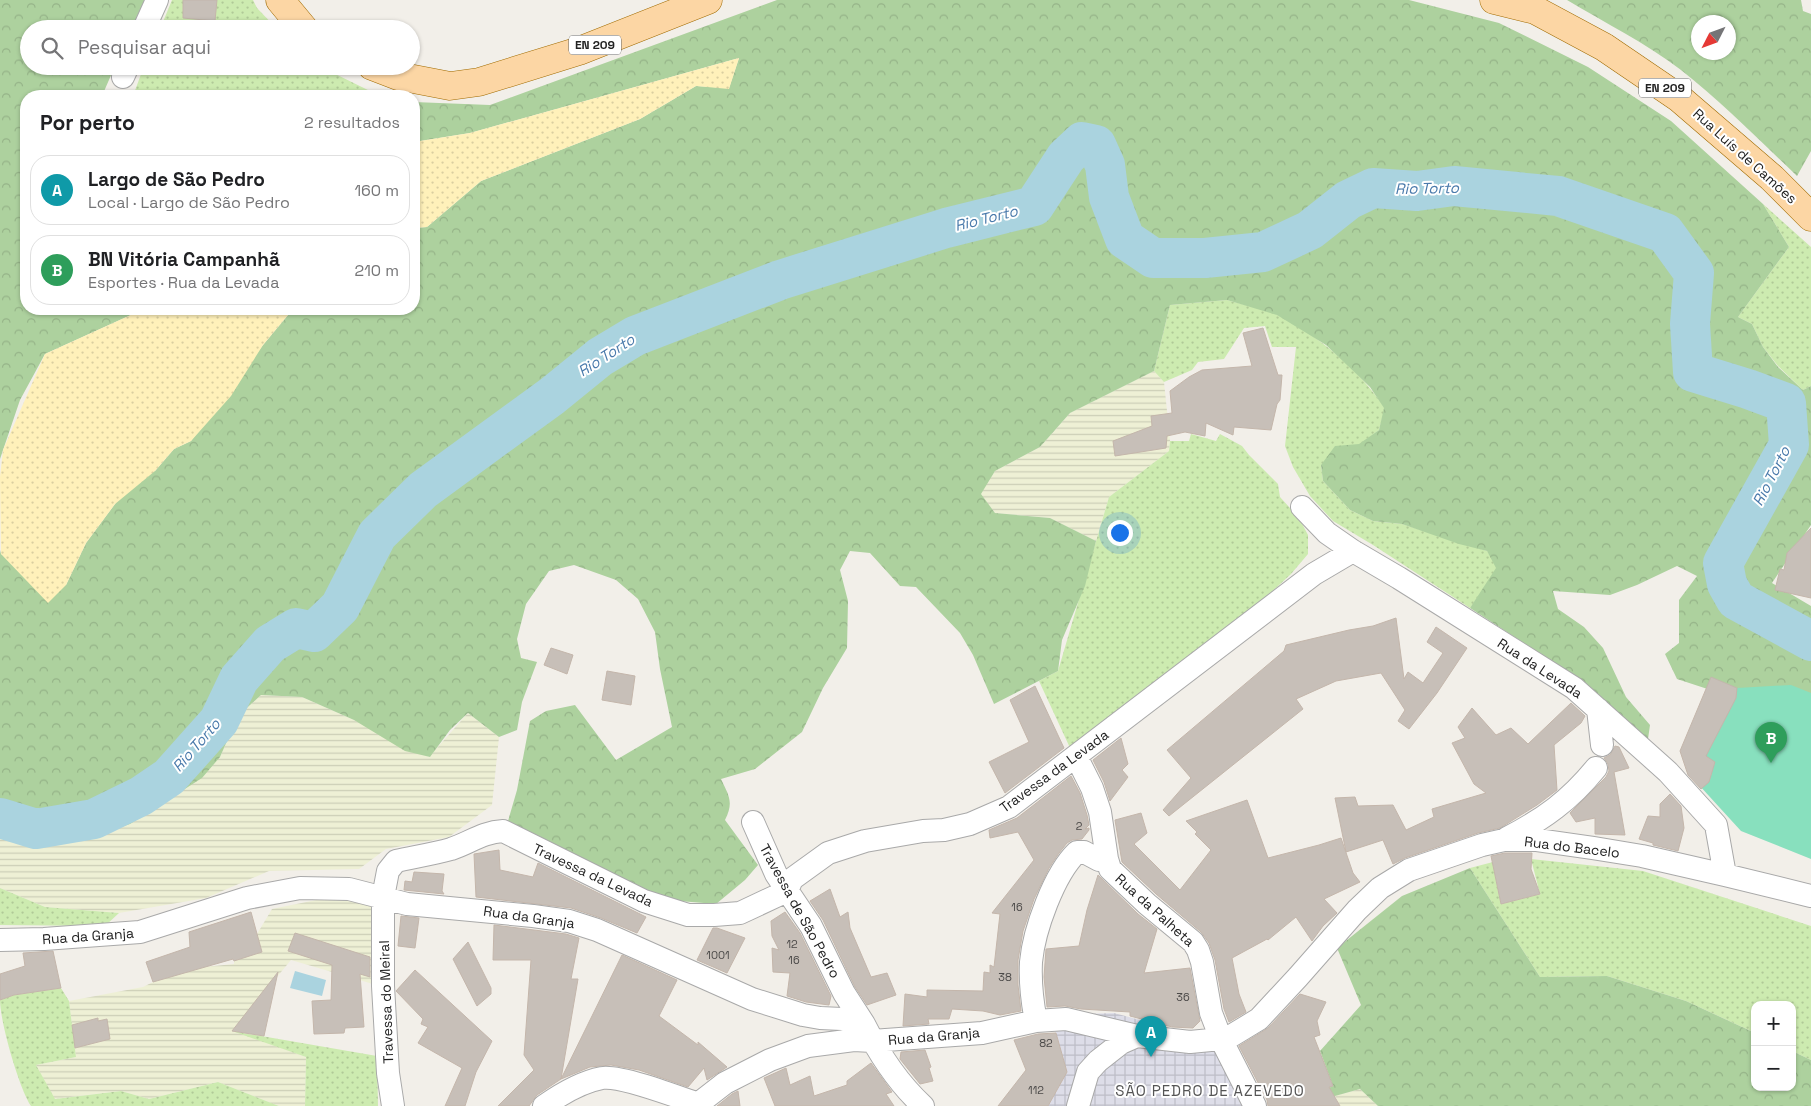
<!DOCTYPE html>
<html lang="pt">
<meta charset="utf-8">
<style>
:root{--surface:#fff;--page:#f6f6f6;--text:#202124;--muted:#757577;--line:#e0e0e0;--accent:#b45309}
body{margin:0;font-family:"Space Grotesk",sans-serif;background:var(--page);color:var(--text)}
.controls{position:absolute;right:15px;bottom:15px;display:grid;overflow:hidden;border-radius:10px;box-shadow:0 1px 4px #0004}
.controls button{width:45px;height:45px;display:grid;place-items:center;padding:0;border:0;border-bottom:1px solid var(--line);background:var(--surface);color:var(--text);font:25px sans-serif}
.compass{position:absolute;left:1691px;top:15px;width:45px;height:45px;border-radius:50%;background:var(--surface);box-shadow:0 1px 4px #0004;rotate:228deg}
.you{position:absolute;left:1119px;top:532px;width:18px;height:18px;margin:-12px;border:4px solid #fff;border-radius:50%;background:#1a73e8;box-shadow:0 0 0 8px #1a73e833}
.badge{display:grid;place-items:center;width:32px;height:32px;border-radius:50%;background:var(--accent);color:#fff;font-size:16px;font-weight:700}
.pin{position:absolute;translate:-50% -41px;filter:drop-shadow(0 1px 2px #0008)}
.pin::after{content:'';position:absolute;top:26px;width:18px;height:15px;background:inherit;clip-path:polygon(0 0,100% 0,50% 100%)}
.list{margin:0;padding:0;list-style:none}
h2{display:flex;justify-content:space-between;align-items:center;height:65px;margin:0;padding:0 20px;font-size:21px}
h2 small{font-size:16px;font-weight:400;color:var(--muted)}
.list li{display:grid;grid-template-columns:32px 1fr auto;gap:15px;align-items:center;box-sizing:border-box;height:70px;margin:0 10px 10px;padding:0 10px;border:1px solid var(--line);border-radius:20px}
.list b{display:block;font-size:19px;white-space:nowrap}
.list p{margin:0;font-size:16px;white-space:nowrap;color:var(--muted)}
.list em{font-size:16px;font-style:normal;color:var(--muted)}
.icon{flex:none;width:28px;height:28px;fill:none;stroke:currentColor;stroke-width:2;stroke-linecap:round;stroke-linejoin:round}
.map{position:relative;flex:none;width:1811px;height:1106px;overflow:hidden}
.search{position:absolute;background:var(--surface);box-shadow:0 1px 4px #0004;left:20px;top:20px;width:400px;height:55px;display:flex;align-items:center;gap:12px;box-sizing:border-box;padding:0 18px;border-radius:28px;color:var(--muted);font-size:19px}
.panel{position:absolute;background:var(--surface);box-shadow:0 1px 4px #0004;left:20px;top:90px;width:400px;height:225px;border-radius:20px}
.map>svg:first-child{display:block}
</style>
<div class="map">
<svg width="1811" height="1106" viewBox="0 0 1811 1106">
<defs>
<pattern id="farmland-rules" width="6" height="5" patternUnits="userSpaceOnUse" patternTransform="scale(1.25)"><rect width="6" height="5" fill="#eef0d5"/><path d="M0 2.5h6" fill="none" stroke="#ccceb7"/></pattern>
<pattern id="grass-dots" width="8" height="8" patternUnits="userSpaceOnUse" patternTransform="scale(1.25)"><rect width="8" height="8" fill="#cdebb0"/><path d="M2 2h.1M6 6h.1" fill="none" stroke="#b0c997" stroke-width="1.8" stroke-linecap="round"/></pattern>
<pattern id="forest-crowns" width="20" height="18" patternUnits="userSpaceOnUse" patternTransform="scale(1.25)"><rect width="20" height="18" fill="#add19e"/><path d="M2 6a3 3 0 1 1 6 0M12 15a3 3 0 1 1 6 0" fill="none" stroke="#95b388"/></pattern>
<pattern id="sand-dots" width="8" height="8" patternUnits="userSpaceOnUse" patternTransform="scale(1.25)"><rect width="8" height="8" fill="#fff1ba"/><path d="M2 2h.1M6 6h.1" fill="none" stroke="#dacea0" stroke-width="1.8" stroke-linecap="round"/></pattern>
<pattern id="plaza-grid" width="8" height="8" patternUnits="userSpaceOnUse" patternTransform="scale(1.25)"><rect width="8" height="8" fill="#dddde8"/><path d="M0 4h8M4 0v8" fill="none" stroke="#bdbdc7"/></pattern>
</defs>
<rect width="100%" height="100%" fill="#f2efe9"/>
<path fill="url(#farmland-rules)" d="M1154 371 1164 382 1170 440 1169 451 1109 497 1096 541 1050 518 995 513 980 494 995 471 1040 447 1070 413Z
M261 695 302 697 354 720 429 757 468 713 499 737 492 805 449 837 386 849 359 869 269 871 206 898 119 913 45 907 0 888V834L220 757 238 716Z
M321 899 368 902 373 904V984L291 960 233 1030 306 1057 305 1106H279L218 1082 149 1099 121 1091 54 1099 36 1065 76 1057 69 1001 143 987 153 982 204 967 234 964V961L262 952 257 934 272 909Z
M1360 1089 1378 1106H1340L1335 1096Z"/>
<path fill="url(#grass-dots)" d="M172 0H253L257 8 277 29H160Z
M144 66H319L372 92 387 96H133Z
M1763 204 1811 247V386L1803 390 1778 366 1763 347 1752 324 1738 317 1789 247Z
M1227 300C1243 305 1263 308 1278 315 1320 337 1358 369 1385 408L1379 430 1357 447 1321 465 1323 481 1350 510 1373 521 1402 524 1487 551 1499 568 1470 608 1373 545 1333 521 1310 496 1293 467 1285 446 1296 347H1272L1265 326 1244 328 1224 359 1198 362 1192 370 1164 382 1154 371 1170 305Z
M1191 434 1216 441 1220 434 1242 446 1249 455 1278 484 1280 497 1299 518 1308 535V554L1291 574 1265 598 1071 750 1039 681 1058 671 1109 497 1169 451 1170 441H1189Z
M1531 859 1643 871 1811 926V1060L1792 1051V1005H1755V1033L1686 1001 1607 976 1540 977 1470 868 1493 862 1501 904 1540 894Z
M0 888 45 907 119 913 105 926 0 925Z
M61 988 69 1001 76 1057 36 1065 55 1099 121 1091 149 1099 218 1082 279 1106H31C19 1088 0 1022 0 1000L14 995Z
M232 1031 377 1056 378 1106H305L306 1057Z"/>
<path fill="url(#forest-crowns)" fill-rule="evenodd" d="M0 0H145L132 29H29V66H115L102 96H26V309H144L45 354 20 400 0 459Z
M777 0H1409L1499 23 1588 67 1671 121 1763 204 1789 247 1738 317 1752 324 1763 347 1778 367 1803 390 1811 386V525L1772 583 1811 606V723L1677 679 1665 654 1679 643V600L1697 576 1677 566 1637 585 1610 595 1553 591 1558 609 1584 627 1603 648 1626 697 1650 725 1648 739 1579 679 1470 608 1496 568 1487 551 1459 544 1402 524 1373 521 1350 510 1323 481 1321 465 1335 446 1359 444 1379 430 1384 408 1370 387 1326 345 1277 315 1227 300 1170 305 1154 371 1070 413 1040 447 995 471 981 494 995 513 1050 518 1096 541 1085 586 1062 640 1058 671 994 704 973 655 960 633 916 587 900 586 870 553 850 551 840 570 848 601 847 648 823 688 802 732 755 769 721 779C729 796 734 802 725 820L758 865 745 880 716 904 667 900 506 828 517 790 530 721 546 711 575 705 616 760 672 727 660 669 655 632 638 599 616 580 574 565 549 571 526 604 517 639 521 658 537 662 522 702 517 730 499 737 468 713 450 730 430 757 405 751 354 720 302 697 261 695 238 716 220 757 202 778 130 824 79 841H28L0 834V550L1 554 66 585 86 543 115 504 133 473 155 471 174 449 191 441 263 345 293 309H414V228L427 227 481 181 640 119 696 86 729 88 739 58 470 133 414 142V102L490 105Z
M1567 0H1801L1803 11 1811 14V151L1797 176C1759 140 1722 102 1681 70 1646 43 1605 23 1567 0ZM1728 22V52H1698V22Z
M1470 868 1540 977 1607 976 1686 1001 1755 1033V1087H1792V1051L1811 1060V1106H1378L1360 1089 1335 1096 1321 1106H1288L1333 1086 1320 1051 1361 1005 1337 948 1402 896Z"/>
<path fill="url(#sand-dots)" d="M739 58 729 89 696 86 640 119 481 181 427 227 414 228V142L470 133Z
M144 309H293L263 345 231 396 191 441 174 449 155 471 115 504 86 543 66 585 48 603 1 554 0 477 3 450 45 354Z"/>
<path fill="#88e0be" d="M1711 677 1737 688 1791 685 1811 693V859L1741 831 1688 773Z"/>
<path fill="url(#plaza-grid)" d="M1114 1013 1189 1033 1224 1025 1262 1106H1048L1067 1072 1051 1015Z"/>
<path fill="#aad3df" d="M295 971 326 980 322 996 290 988Z"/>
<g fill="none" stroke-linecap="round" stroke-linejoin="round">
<path stroke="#aad3df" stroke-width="40" d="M0 818 36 829 94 819 141 796 169 777 219 721 239 679 270 644 296 628 314 632 340 607 377 535 423 490 552 396 600 357 635 336 780 280 946 228 1034 206 1066 157 1082 142 1096 145 1105 165 1109 197 1125 239 1153 258H1205L1263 252 1310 230 1348 200 1373 188 1417 191 1454 186 1558 196 1665 233 1694 273 1690 324 1693 372 1748 389 1786 403 1789 445 1723 563 1727 584 1736 600 1811 641"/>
</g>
<path fill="#c7bfb8" stroke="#c4b6ab" d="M183 0H217L215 21 183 18Z
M1263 328 1278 375H1282L1280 400 1277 404 1271 430 1234 427 1233 435 1206 423 1205 436 1185 432 1167 436 1166 448 1115 456 1113 441 1152 426 1151 416 1172 413 1170 391 1189 377 1202 370 1252 366 1243 333Z
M1811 528V598L1775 590 1780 569 1784 570 1787 553Z
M1396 618 1404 679 1408 672 1423 683 1443 653 1427 642 1436 627 1467 648 1437 693 1409 729 1398 721 1405 710 1381 673 1336 681 1296 699 1303 709 1169 816 1163 810 1191 778 1167 750 1284 651 1286 645 1349 630 1373 626Z
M551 648 573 655 567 674 544 665Z
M607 671 635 676 631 705 602 700Z
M1711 677 1737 688 1736 698 1706 756 1715 762 1709 782 1701 789 1688 775 1680 751Z
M1035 686 1064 748 1005 793 989 762 1029 742 1010 700Z
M1571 703 1585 716 1581 723 1554 745 1557 790 1537 805 1500 828 1478 833 1405 858 1393 864 1383 840 1346 852 1335 798 1355 797 1358 806 1393 805 1406 830 1434 817 1432 809 1486 793 1474 784 1452 743 1465 738 1458 727 1472 708 1496 735 1511 728 1528 744Z
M1121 738 1128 764 1122 770 1128 777 1110 801 1104 782 1093 760Z
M1615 746 1619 747 1629 768 1614 772 1625 835 1595 834V818L1576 822 1570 813 1606 777 1609 771 1608 764 1604 758 1610 755Z
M1071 776 1080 793 1087 815 1089 825 1085 829 1089 828V830L1082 839 1072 840 1067 843 1059 853 1049 868 1034 899 1023 931 1018 960V985L1021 1011 1000 1015 983 1011 952 1009 949 1019H928L929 1024 903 1026 905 994 927 997V990L983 991 984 972 990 973V965L994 967 1000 914 992 913 1034 860 1018 832 990 838 989 830 1017 818Z
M1670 794 1681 806 1684 828 1678 851 1653 845V843L1639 839 1648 816 1660 817V804Z
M1247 800 1268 858 1319 845 1341 838 1353 873 1360 882 1324 899 1337 913 1323 926 1312 941 1296 917 1268 940 1267 939 1232 958 1239 994 1246 1012 1229 1022 1224 1009 1215 960 1209 943 1201 932 1156 894 1122 862 1115 820 1141 813 1147 833 1134 844 1180 890 1211 850 1195 834 1197 832 1186 821Z
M499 850 500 870 533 877 538 863 646 917 637 933 601 918 571 908 476 897 474 854Z
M1505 853H1532L1531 869 1540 894 1501 904 1491 856Z
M414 872 444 874 442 891 444 894 404 890 405 881 412 882Z
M1098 875 1138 914 1157 929 1144 973 1190 968 1200 1021 1193 1028 1172 1027 1130 1016V1012L1081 1009 1065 1006 1047 1007 1044 977 1046 949 1079 946 1087 910Z
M830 889 840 917 848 912 850 928 871 977 887 973 896 995 867 1005 855 987 823 920 810 901Z
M251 912 262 952 234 961 233 959 153 982 146 962 190 947 189 932Z
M785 912 800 933 831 996 829 1005 806 1002 787 996 790 973 773 972 772 948 779 950 772 936 771 921Z
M401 916 419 918 415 948 398 946Z
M494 925 566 934 579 938 571 979H578L561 1079 537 1095 529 1106H498L534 1070 524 1055 531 960H493Z
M713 928H717L745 938 727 973 697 960Z
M295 933 370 957V977L360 974 364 1027 345 1028 344 1033 314 1034 312 1001 331 1000 332 965 288 951Z
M468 942 491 988V994L477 1006 453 959Z
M53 951 61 988 14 995 0 1000V974L25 966 23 953Z
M622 955 677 980 659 1016 698 1045V1042L727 1067 707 1080 704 1068 688 1087 639 1070 611 1065 590 1067 561 1079Z
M415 970 492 1041 476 1072 465 1106H445L462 1068 418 1043 428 1027 421 1024 423 1019 396 991Z
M278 972 264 1036 232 1031Z
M1300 994 1326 1002 1317 1021 1320 1035 1314 1037 1333 1086 1329 1087 1340 1106H1268L1267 1100 1239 1046 1268 1028Z
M98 1018V1021L107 1019 110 1039 75 1048 72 1025Z
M1056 1033 1067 1072 1048 1106H998L1026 1070 1014 1040 1038 1034Z
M925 1050 931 1067 929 1068 933 1081 920 1084 900 1059 901 1052Z
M871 1063 892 1092 886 1094 894 1106H775L764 1078 786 1068 790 1085 810 1076 814 1096 847 1085V1081Z
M738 1091 740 1106H717L732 1094Z"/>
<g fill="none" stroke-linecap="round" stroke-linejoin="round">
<g stroke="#a9a9a9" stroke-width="24">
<path id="street" d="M144 29 157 0
M123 77 128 66
M1302 507 1327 533 1353 551 1399 578 1574 688 1668 772 1716 825 1725 875
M1598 709 1602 745
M1076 756 1092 788 1100 812 1107 859 1110 869 1147 904 1193 942 1198 950 1202 962 1211 1013 1221 1039 1231 1036 1259 1019 1298 977 1357 910 1380 888 1409 870 1482 845 1504 840H1537L1593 848 1642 856 1725 875 1811 896
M753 822 776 874 811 926 844 993 864 1024
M1507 838C1544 819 1570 800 1596 768
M0 940 44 939 140 932 247 898 300 888 349 889 407 904 533 916 569 921 597 930 752 999 803 1015 820 1018 842 1019 864 1024C879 1054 898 1083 923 1106
M1036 1021C1032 1001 1030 982 1031 962 1034 930 1054 874 1077 852H1084L1099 860 1107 859
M393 1106 388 1073 383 986V897L388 871 396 861C414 857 433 854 451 849 469 843 483 832 503 831L644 901 688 915H714L740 913 787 891 792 879 828 853 865 841 923 831 944 830 970 824 1009 807 1314 574 1353 551
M544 1106C561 1094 581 1082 602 1078 621 1075 678 1097 698 1104L725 1083 770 1060 808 1046 854 1040 872 1041 982 1033 1036 1021 1066 1019 1137 1036
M1078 1106 1088 1072 1098 1061 1121 1043 1137 1036 1190 1042 1221 1039 1255 1106"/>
</g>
<g stroke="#a06b00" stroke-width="29">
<path id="primary" d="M280 0 304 29
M1494 0 1535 10 1604 47 1679 98 1772 178 1811 217
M372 66 398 76 450 86 479 82 579 51 708 0"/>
</g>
<use href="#street" stroke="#fff" stroke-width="22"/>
<use href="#primary" stroke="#fcd6a4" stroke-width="28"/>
</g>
<g text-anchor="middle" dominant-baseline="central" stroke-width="4" stroke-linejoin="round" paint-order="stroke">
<g font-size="11" fill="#4b4948">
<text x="1079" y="826">2</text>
<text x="1017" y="907">16</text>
<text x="792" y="944">12</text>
<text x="718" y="955">1001</text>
<text x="794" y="960">16</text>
<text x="1005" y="977">38</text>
<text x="1183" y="997">36</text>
<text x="1046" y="1043">82</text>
<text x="1036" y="1090">112</text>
</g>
<g fill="#fff" stroke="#646464" stroke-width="1">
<rect x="569" y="35.5" width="52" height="19" rx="4"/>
<rect x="1639" y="78.5" width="52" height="19" rx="4"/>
</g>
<g font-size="12" font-weight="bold" fill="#222">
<text x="595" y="45">EN 209</text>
<text x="1665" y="88">EN 209</text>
</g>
<g font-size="14" fill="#222" stroke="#fff">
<text transform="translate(1745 156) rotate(42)">Rua Luís de Camões</text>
<text transform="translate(1540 668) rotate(33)">Rua da Levada</text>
<text transform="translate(1054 771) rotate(-36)">Travessa da Levada</text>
<text transform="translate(1572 847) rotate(7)">Rua do Bacelo</text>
<text transform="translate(593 875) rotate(25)">Travessa da Levada</text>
<text transform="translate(1155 910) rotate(42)">Rua da Palheta</text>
<text transform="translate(800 911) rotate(61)">Travessa de São Pedro</text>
<text transform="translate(529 917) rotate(8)">Rua da Granja</text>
<text transform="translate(88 936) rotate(-4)">Rua da Granja</text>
<text transform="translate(386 1002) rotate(-92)">Travessa do Meiral</text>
<text transform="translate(934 1036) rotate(-5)">Rua da Granja</text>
</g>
<g font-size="15" font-style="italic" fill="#4a7aab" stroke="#fff">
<text transform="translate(1427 188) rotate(-1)">Rio Torto</text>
<text transform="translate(986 218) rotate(-14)">Rio Torto</text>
<text transform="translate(606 355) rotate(-33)">Rio Torto</text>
<text transform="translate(1771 476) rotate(-63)">Rio Torto</text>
<text transform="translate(196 745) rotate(-49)">Rio Torto</text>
</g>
<g font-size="15" letter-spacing="1" fill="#555" stroke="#fff">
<text x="1210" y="1090">SÃO PEDRO DE AZEVEDO</text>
</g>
</g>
</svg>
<div class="controls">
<button>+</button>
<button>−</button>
</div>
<svg class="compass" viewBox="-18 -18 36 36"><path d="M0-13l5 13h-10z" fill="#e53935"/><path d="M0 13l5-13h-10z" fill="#757577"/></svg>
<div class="you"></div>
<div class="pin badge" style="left:1151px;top:1057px;background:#0f9aa8">A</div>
<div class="pin badge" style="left:1771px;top:763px;background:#2e9e5b">B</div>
<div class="search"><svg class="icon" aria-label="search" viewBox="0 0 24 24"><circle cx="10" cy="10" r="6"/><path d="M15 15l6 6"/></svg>Pesquisar aqui</div>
<section class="panel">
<h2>Por perto<small>2 resultados</small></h2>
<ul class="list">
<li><span class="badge" style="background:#0f9aa8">A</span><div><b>Largo de São Pedro</b><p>Local · Largo de São Pedro</p></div><em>160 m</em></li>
<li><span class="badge" style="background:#2e9e5b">B</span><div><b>BN Vitória Campanhã</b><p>Esportes · Rua da Levada</p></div><em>210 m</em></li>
</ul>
</section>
</div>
